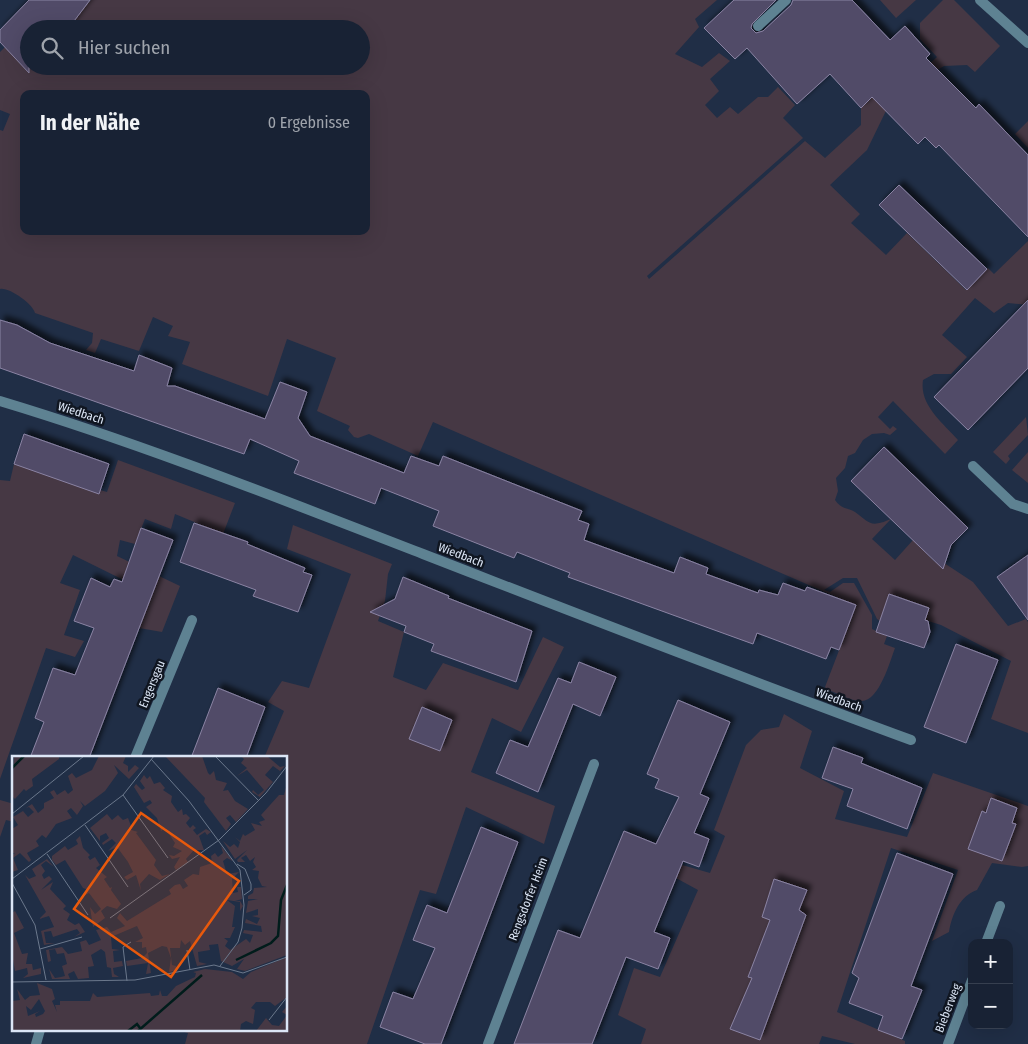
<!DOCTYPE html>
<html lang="de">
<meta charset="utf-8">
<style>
:root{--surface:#182234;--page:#252f40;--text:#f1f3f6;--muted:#9fa4ac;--line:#363f4f}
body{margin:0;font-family:"Fira Sans Condensed",sans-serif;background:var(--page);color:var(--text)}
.controls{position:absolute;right:15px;bottom:15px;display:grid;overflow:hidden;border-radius:10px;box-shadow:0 5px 20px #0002}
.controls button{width:45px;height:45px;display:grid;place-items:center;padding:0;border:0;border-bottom:1px solid var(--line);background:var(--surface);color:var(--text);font:25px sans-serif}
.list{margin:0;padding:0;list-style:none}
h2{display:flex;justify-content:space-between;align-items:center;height:65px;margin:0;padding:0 20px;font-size:21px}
h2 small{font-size:16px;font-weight:400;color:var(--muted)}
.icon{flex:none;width:28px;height:28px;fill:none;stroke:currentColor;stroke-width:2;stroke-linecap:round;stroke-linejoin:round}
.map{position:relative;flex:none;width:1028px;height:1044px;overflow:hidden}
.search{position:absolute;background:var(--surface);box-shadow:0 5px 20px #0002;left:20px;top:20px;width:350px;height:55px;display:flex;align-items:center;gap:12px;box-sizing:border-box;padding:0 18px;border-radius:28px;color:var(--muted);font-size:19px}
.panel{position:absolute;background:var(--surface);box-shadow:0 5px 20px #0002;left:20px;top:90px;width:350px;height:145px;border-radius:10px}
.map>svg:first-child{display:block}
</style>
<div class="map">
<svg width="1028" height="1044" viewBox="0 0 1028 1044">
<defs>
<filter id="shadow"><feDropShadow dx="4.5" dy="-4.5" stdDeviation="2.5" flood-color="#0009"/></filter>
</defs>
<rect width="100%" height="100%" fill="#202e46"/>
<path fill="#463844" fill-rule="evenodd" d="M91 0H717L695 19 699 27 675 54 702 67 719 53 730 61 710 79 719 91 705 105 717 118 730 107 738 114 758 97H768L778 87 795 105 783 118 803 138 647 276 649 279 805 141 825 158 861 125V108L888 82 898 86 867 150 830 185 860 214 851 223 886 255 907 233 966 290 988 268 994 274 1028 241V305L1008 303 994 313 975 298 942 335 967 357 951 374H934L923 380C919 405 943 423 958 440L945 454 893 401 878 417 890 429 893 426 897 429 890 435 884 433 872 434 863 440 855 453 848 456 845 468 836 478 838 491 835 500C843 511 848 507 855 512 870 523 870 528 891 519L872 539 895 560 913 540 935 562 938 559 973 582 1008 626 1026 619 1028 622V733L991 719 1011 661 941 625 925 620 929 608 890 594 880 621 877 619 857 578H843L824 590 830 592 843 583H854L872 615V629L887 636 884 644 895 648C890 661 879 702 861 701 850 701 838 693 828 690L825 687 843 640 848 602 433 422 418 456 369 434 358 438 354 437 348 430 350 426 317 411 336 358 287 339 268 396 182 364 190 342 168 336 173 326 153 317 139 351 101 339 95 353 86 350 92 343 93 333 35 313C33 304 9 287 0 289V130L3 131 10 114 0 110V52L5 47 29 66H361V29H58ZM24 94H366V231H24Z
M880 0H916L896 18Z
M943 0H954L1000 46 975 72 967 65 944 66 893 97 937 57 920 39V23Z
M1028 121V148L1015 134Z
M1026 417 1028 435 1008 456 1010 459 1006 464 993 452Z
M1028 452V483L1012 470Z
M118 460 235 503 223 534 175 514 171 529 145 519 135 544 120 540 117 556 180 586 162 632 139 628 152 594 73 555 60 583 80 590 64 635 84 641 75 657 46 648 0 779V480L10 481 14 464 107 492Z
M293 525 392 564 388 574 385 601 378 621 404 632 393 677 426 690 443 663 518 690 543 637 564 647 521 732 492 718 471 772 555 806 544 844 466 807 436 894 420 890 367 1044H185L188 1033 178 1030H286V758H264L284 711 268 702 282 681 309 688 351 574 287 549Z
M784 714 812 731 800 768 844 791 835 819 907 837 933 773 1028 806V866L1022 867 992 863 977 890C960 896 952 914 949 932L932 941 958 870 891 848 837 1012 905 1041V1044H855L822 1036 819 1044H641L646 1029 618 1015 634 968 660 977 698 890 676 878 682 865 710 873 725 836 714 830 746 745 761 730 779 727Z
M0 800 14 804V822L6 820 0 837Z"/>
<path fill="#514b68" stroke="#8a83a3" filter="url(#shadow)" d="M29 0H90L68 29H29V73L0 42V30Z
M734 0H776L752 24 751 28 756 33 763 31 791 5 793 0H852L890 40 905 26 930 54 926 58 976 108 979 104 1028 155V237L939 145 936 148 925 137 918 144 872 97 861 108 830 74 797 104 747 48 735 59 704 28Z
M899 185 987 269 967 290 879 205Z
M1028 300V368L968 430 934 397Z
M0 320 17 325 50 343 134 371 139 355 172 368 167 386H175L265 419 280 382 307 392 298 418 310 436 404 473 411 456 439 466 443 456 582 511 578 520 589 524 584 540 674 573 680 557 708 568 706 574 758 593 759 590 778 595 783 583 805 591 807 587 856 605 839 650 831 647 826 659 757 633 753 644 568 577 570 573 517 552 514 558 433 526 439 511 381 488 375 504 294 473 299 461 250 439 244 454 0 368Z
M24 434 109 464 99 494 14 464Z
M884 447 968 528 951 545 943 569 851 481Z
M194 523 248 542 247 544 305 568 303 572 312 575 298 612 253 596 256 590 180 562Z
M141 528 173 540 89 758H30L44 722 35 718 53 668 75 675 94 628 74 621 91 578 110 587 114 579 122 582Z
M1028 555V620L997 577Z
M403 577 449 596 448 598 532 631 516 682 431 651 434 644 404 632 406 626 370 612 395 599Z
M889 594 929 608 925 620 928 621 930 632 924 648 876 632Z
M956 644 998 660 966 743 924 727Z
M579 662 616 677 600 716 573 704 538 792 496 773 510 740 528 747 558 678 571 683Z
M218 688 265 707 246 758H191Z
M678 700 730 722 700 794 709 798 694 833 709 839 699 867 683 861 654 932 670 938 658 969 626 957 592 1044H514L558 930 580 938 624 831 656 844 679 797 655 788 659 779 647 774Z
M422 707 452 720 440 751 409 739Z
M833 747 863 758 861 763 922 788 907 829 847 806 853 789 822 778Z
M991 798 1017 808 1012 823 1016 824 1002 861 968 849 982 811 986 813Z
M481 827 518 842 441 1044H425L380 1027 393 992 413 999 435 948 413 940 422 917 427 905 447 913Z
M897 853 953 874 911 986 922 990 902 1039 878 1030 883 1016 849 1003 859 978 852 973Z
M774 879 807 890 799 910 806 915 760 1040 730 1029 752 978 748 977 770 920 762 917Z"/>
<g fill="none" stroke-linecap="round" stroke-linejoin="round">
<path stroke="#5e8292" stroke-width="10" d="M758 26 786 0
M973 466 1013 504 1028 509"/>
<path stroke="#5e8292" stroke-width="10" d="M980 0 1028 43
M0 401C143 444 283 500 423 554 585 617 748 680 911 740
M135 758 192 620
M986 943 1000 906
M36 1044 40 1030
M488 1044 594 764
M948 1044 972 980"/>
</g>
<g text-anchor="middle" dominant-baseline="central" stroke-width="5" stroke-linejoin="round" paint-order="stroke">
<g font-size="12" fill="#dce6f6" stroke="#101621">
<text transform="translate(81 413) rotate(18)">Wiedbach</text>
<text transform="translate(461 555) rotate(21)">Wiedbach</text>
<text transform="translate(152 684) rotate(-68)">Engersgau</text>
<text transform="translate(839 700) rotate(20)">Wiedbach</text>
<text transform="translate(528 899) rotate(-69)">Rengsdorfer Heim</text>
<text transform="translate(948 1008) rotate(-69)">Bieberweg</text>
</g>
</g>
<g transform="translate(12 756)">
<rect width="275" height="275" fill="#202e46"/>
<path d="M2 0H47V3L20 23 21 30 14 35 12 33 3 43 0 40ZM87 0H114L111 7 116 10V16L123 9 127 12 117 23 102 9 106 17 93 35 73 50 68 45 71 50 65 59 59 52 55 55 60 62 44 68 34 82 30 79 24 85 27 90 15 97 19 104 17 106 8 97 1 102 6 114 0 116V99L3 97H0V73L6 69 1 61 11 55 16 61 22 56 17 51 14 52 20 48 26 57 32 52V47L42 42 38 36 42 34 45 39 53 34 56 38 61 34 56 20 60 17 64 22 80 14ZM153 0H190L196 17 198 19 202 15 204 24 215 27 211 35 216 34 223 45 236 53 224 66 218 59 214 62 219 68 214 75 192 46 193 42ZM229 0H255L268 11 273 10 268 15 261 10 253 19 261 26 248 41 240 36 241 34 246 39 252 34 235 14 225 20 235 12 229 7 232 3ZM132 19 135 23 138 20 142 28 148 26 153 32 151 34 160 40 159 46 166 56 170 53 171 59 174 58 178 62 174 67 178 72 181 69 184 72 181 74 185 79 194 73 199 76 195 79 193 76 187 80 192 94H182L174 103 176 106 164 114 162 111 168 101 160 103 157 99 162 100 170 95 161 91 163 87 153 72 149 75 145 62 134 51 140 47 138 44 132 47 122 31 124 28 130 34 133 32 128 25ZM275 28V199L233 215 225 213 232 203 220 210 209 205 206 188 197 189 198 194 186 196 187 206 195 208 185 210 178 185 173 189 169 184 168 192H158L160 209 164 210 165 214 157 216 159 202 155 191 150 190 136 197 139 217 134 218 136 207 115 210 114 205 130 202 135 197 134 191 130 192V186H123L131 182 125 170 99 181 100 193 108 194 101 195 102 206 110 205 111 210 101 212 102 218 107 221H100L99 212 95 211 93 196 89 193 79 199 82 210 76 211 77 222 66 223 62 215 56 218 58 223H40L37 213 43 222 49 221 53 220 50 210 55 208 52 197 45 198 43 193 37 194 39 205 36 206 34 194 50 191 56 198 70 195 68 186 74 184 77 189 89 184 84 174 95 171 99 176 113 170 105 162 108 157 115 165 159 138 157 134 163 129 168 128 171 133 176 130 172 124 181 118 187 119 188 111 200 107 199 100 203 97 206 101 211 97 209 90 221 105 215 102 211 105 215 118 227 116 220 123 221 137 226 136 225 131H229L230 143 223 145H228L231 150 228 155V146L215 144 223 150 220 171H223L218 182H212L216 185 213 190 218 194 234 183 238 187 241 179 231 177 232 174 250 176 249 170 233 167 234 163 245 168 248 162 240 160 246 159V153L234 157 236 145 246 143H236V140L241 137 242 132 255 131 250 130 246 122 247 115 240 114 244 111 241 106 243 101 238 105 234 99 229 102 233 106H226L225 104 235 94 223 103 211 85 218 91 222 88 226 92 228 86 223 81 228 85 231 78 233 80 243 74 239 67 250 70 247 66 253 64 249 59 267 39H272ZM95 58 100 64 106 59 111 64 116 62 119 70 116 73 126 76 124 77 144 104 142 109 150 120 158 118 148 124 137 118 128 128 129 135 124 119 115 124 112 121 121 116 116 106 105 91 96 95 104 87 100 83 91 89 90 87 97 82 94 77 88 80V85L78 72ZM68 80 71 92 78 99 76 101 78 104 83 101 88 109 84 112 95 121 92 123 98 132 100 131 99 134 109 148 105 153 95 150 89 155 93 162 81 171 78 151 83 158 89 153 77 137 69 141 76 134 71 132 53 104 44 109 40 104V100L53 90 56 94 66 88 64 84ZM35 103 42 111 34 105 29 109 33 115 30 119 32 123 37 120 40 123 29 134 41 126 38 133 54 150 51 153 58 158 55 164 63 169 67 167 73 176 62 181 68 177 65 173 41 181 39 175 32 176 34 187H43L32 189 29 175 42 171 37 160 27 163 34 156 13 119 17 123 24 120 20 113ZM3 155 12 172 2 177 10 198 16 197 14 208H20L21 214 29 212V218L11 222 16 218 15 212 3 215 0 198V157ZM275 201V241L263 250 258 246H244L239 252 243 254 241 268 234 265 229 268 228 275H0V245L8 244 5 233 13 244 18 240 28 239 25 227 40 233 43 243 40 245 45 256 43 249H48V245H78L81 237 85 241 138 237 139 240 147 239 148 234 150 240H155L164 230 183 221 184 217 181 216 193 213 220 216 231 223 239 216ZM27 243 33 255 31 258 24 261 23 258 28 255 16 260 14 250 19 254ZM275 250V275H244L254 262 260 269 267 270 275 259 270 256Z" fill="#463844" fill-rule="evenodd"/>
<path fill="none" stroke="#001c1b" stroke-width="2.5" d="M0 12 12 0M224 204 259 187 266 180 269 144 275 129M116 275 125 268 128 272M126 275 190 219"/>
<path fill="none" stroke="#6b788c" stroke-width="1" d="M203 0 247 45M139 3 177 45 228 114 232 149 230 172 226 186 208 210M111 39 156 102M0 58 72 0M73 69 116 131M35 98 76 159M225 108 233 113 239 128V134L232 139M0 123 111 39 142 0M0 127 23 169 34 224M98 162 207 84 254 37 275 10M28 193 70 181M175 194 178 214M115 225 111 191 119 186M0 226 123 224 202 209 231 217 275 201M257 264 275 241"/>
<path fill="#e8590c" fill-opacity="0.15" stroke="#e8590c" stroke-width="2.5" d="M129 57 227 125 159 221 62 153Z"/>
<rect width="275" height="275" fill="none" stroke="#dce6f6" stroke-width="2.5"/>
</g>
</svg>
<div class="controls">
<button>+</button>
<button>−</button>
</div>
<div class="search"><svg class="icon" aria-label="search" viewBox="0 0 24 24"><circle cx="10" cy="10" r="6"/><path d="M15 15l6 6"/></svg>Hier suchen</div>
<section class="panel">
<h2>In der Nähe<small>0 Ergebnisse</small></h2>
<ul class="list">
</ul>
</section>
</div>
